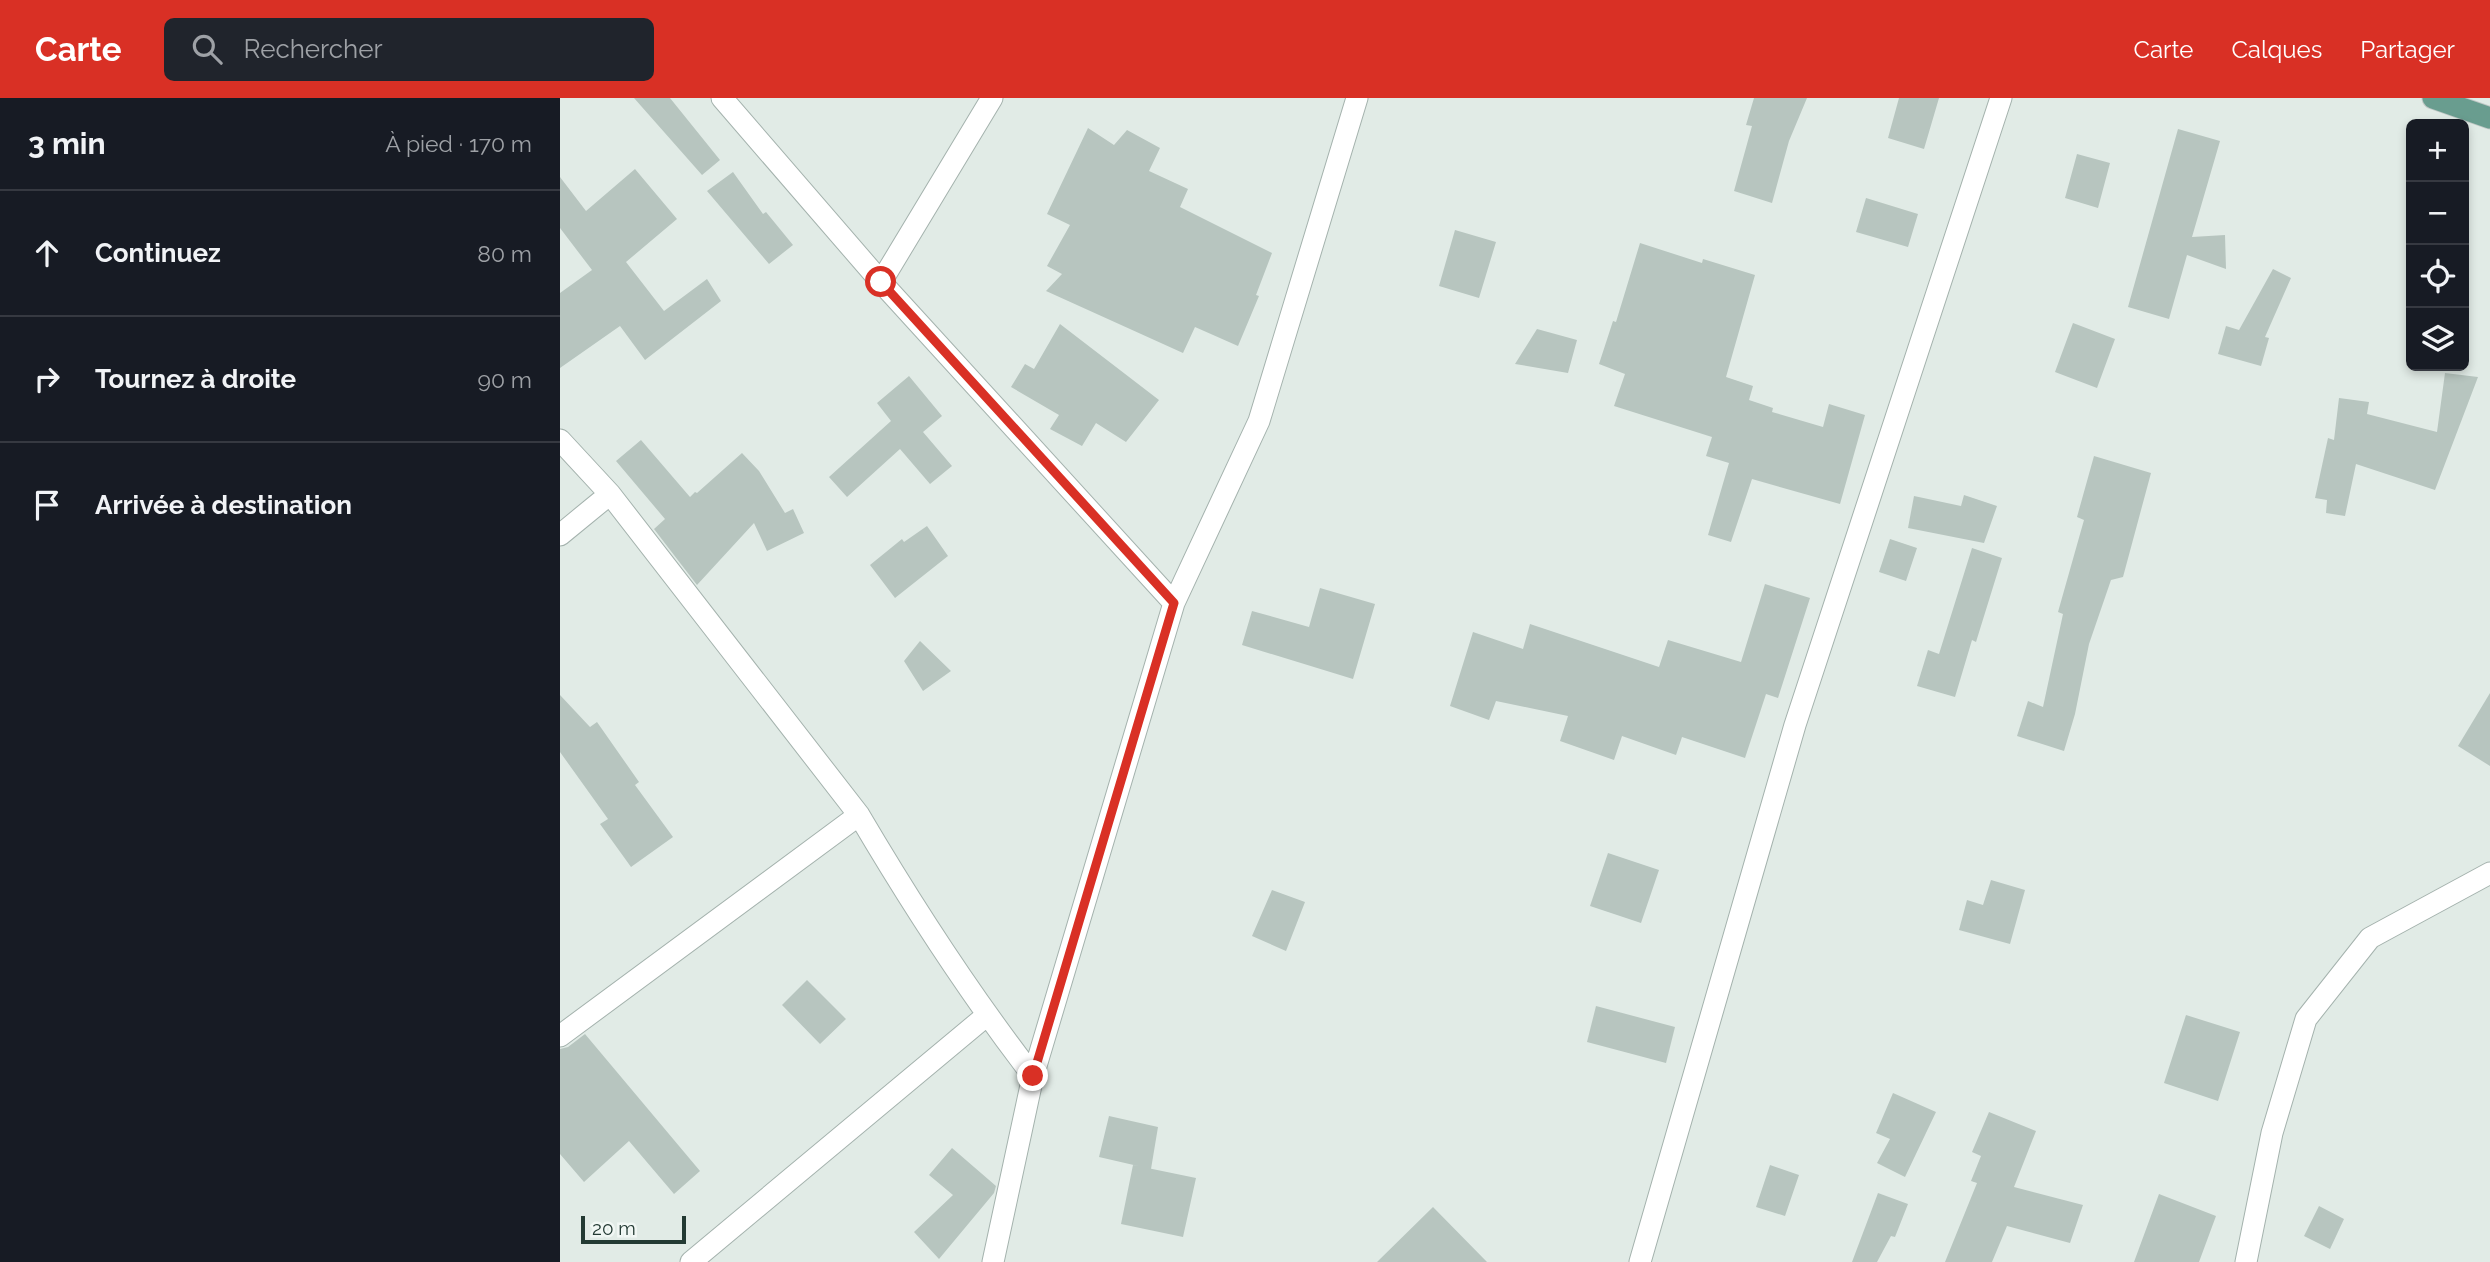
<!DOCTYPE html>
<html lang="fr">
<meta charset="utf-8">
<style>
:root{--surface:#171b24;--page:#20242c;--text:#f1f3f6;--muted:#9ea1a6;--line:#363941;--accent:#d93025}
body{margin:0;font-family:Raleway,sans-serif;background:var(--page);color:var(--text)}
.controls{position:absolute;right:21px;top:21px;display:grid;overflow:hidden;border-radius:10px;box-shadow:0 4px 10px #0003}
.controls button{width:63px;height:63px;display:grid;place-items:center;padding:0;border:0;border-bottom:2px solid var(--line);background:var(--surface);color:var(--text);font:35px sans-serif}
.scale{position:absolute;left:21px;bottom:18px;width:105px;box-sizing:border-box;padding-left:7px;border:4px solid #233a33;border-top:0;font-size:19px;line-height:24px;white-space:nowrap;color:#233a33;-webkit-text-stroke:5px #f1f7f4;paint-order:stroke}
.stop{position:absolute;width:21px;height:21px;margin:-16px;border:5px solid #d93025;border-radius:50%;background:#fff}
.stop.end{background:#d93025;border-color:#fff;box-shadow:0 2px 7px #0008}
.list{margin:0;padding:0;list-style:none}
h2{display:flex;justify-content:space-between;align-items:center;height:91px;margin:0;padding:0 28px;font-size:30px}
h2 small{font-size:23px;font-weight:400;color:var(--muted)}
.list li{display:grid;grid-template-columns:46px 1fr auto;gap:21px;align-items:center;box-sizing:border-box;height:126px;padding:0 28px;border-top:2px solid var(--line)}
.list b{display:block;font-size:26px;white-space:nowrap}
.list em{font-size:23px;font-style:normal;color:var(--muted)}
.icon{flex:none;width:38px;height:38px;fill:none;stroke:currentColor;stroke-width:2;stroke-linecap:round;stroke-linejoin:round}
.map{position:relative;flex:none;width:1930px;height:1164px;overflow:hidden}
header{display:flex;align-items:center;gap:42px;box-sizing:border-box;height:98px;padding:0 35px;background:var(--accent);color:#fff}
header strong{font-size:33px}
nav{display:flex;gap:38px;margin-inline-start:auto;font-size:24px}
.search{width:490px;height:63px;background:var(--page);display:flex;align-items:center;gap:18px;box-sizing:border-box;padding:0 24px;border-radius:10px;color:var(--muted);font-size:26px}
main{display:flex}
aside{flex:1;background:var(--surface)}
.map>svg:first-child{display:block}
</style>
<header>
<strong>Carte</strong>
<div class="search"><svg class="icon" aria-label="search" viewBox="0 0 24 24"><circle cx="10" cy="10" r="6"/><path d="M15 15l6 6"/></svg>Rechercher</div>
<nav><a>Carte</a><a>Calques</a><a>Partager</a></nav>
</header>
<main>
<aside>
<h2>3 min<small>À pied · 170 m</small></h2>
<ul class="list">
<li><svg class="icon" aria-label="ahead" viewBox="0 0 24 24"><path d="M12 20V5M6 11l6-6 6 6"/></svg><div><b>Continuez</b></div><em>80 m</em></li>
<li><svg class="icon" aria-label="right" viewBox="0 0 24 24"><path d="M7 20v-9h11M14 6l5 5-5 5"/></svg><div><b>Tournez à droite</b></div><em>90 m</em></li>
<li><svg class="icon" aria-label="arrive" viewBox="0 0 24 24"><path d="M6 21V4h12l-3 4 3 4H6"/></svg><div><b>Arrivée à destination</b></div></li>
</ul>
</aside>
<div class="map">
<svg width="1930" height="1164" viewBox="0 0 1930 1164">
<rect width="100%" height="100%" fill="#e1ebe6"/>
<path fill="#b7c5bf" d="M74 0H110L160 62 142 77Z
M1194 0H1247L1229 43 1212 105 1174 93 1192 28 1186 27Z
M1339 0H1379L1364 51 1328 40Z
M528 30 554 47 567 32 600 50 589 73 628 91 620 109 712 155 696 197 699 198 678 248 635 229 623 255 486 193 502 176 487 168 510 127 487 116Z
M1618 31 1660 43 1632 139 1665 137 1666 171 1627 157 1609 221 1568 209Z
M1517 56 1550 65 1538 110 1505 100Z
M75 71 117 121 66 164 104 213 147 181 161 203 85 262 60 228 0 270V195L32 172 0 130V79L26 113Z
M173 74 203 116 206 114 233 147 209 166 147 93Z
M1306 100 1358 116 1348 149 1296 134Z
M895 132 936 144 919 200 879 188Z
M1080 145 1142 165 1143 161 1195 177 1166 279 1193 288 1189 302 1213 310 1212 314 1263 329 1269 306 1305 317 1280 406 1192 381 1171 444 1148 437 1169 365 1146 358 1152 339 1054 308 1065 276 1039 266 1053 223 1056 224Z
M1713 171 1731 180 1705 239 1709 240 1701 268 1658 256 1666 228 1679 232Z
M1513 225 1555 241 1537 290 1495 274Z
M500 226 599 302 566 344 536 325 522 348 490 331 499 317 451 289 465 266 474 271Z
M977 231 1017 242 1008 275 955 266Z
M1885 275 1918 279 1875 392 1796 366 1785 418 1766 415 1767 402 1755 400 1768 340 1774 342 1779 300 1809 304 1807 316 1877 334Z
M349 278 382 318 363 334 392 368 370 386 340 351 287 399 269 379 331 323 317 305Z
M81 342 130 399 135 394 137 395 182 355 199 373 225 415 233 411 244 435 207 453 194 425 137 487 94 431 105 421 56 363Z
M1534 358 1591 375 1563 479 1551 482 1529 546 1515 616 1504 653 1457 638 1468 603 1483 609 1503 516 1498 514 1524 422 1517 419Z
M1404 397 1437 408 1424 445 1348 430 1354 398 1401 408Z
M367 428 388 458 335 500 310 467 342 441 344 444Z
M1330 441 1357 450 1346 483 1319 474Z
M1412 450 1442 460 1416 544 1412 542 1395 599 1357 588 1368 552 1379 556Z
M1205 486 1250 500 1218 600 1206 596 1185 660 1122 639 1116 657 1062 638 1054 662 1000 643 1008 618 936 603 929 622 890 608 913 534 963 551 970 526 1099 569 1108 542 1181 564Z
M760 490 815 506 793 581 682 547 692 513 749 529Z
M360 543 391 573 363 593 344 563Z
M1930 595V668L1898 648Z
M0 597 30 629 37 624 79 684 75 687 113 739 71 769 40 726 48 721 0 654Z
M1048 755 1099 772 1081 825 1030 808Z
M1431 782 1465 792 1450 846 1399 832 1407 802 1423 807Z
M712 792 745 804 726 853 692 838Z
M247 882 286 921 260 946 222 907Z
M1036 908 1115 929 1106 965 1027 944Z
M1626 917 1680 934 1658 1003 1604 985Z
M25 936 140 1073 114 1096 69 1043 24 1084 0 1056V951L8 949Z
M1333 995 1376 1014 1345 1079 1317 1065 1330 1041 1316 1035Z
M1429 1014 1476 1033 1454 1089 1523 1107 1510 1145 1447 1128 1432 1164H1385L1417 1085 1411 1083 1421 1058 1412 1054Z
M549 1018 598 1029 591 1071 539 1059Z
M392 1050 436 1088 434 1095 379 1161 354 1134 393 1097 369 1077Z
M573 1067 636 1080 623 1139 561 1126Z
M1210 1067 1239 1077 1225 1118 1196 1109Z
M1318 1095 1348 1106 1335 1139 1331 1138 1317 1164H1292Z
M1599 1096 1656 1118 1639 1164H1574Z
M1759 1108 1784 1121 1770 1151 1744 1138Z
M873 1109 927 1164H817Z"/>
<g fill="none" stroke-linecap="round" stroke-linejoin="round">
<g stroke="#a4b2ad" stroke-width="23">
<path id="minor" d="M162 0 321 184 614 505
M321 184 432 0
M0 342 50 396 299 717C352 807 409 895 473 978L614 505 699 323 797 0
M0 437 50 396
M0 938 299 717
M131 1164 426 918
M433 1164 473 978
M1080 1164 1235 627 1441 0
M1686 1164 1712 1035 1746 921 1810 840 1930 775"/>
</g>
<g stroke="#c1c8c6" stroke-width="23">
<path id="primary" d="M1873 0 1930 20"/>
</g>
<use href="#minor" stroke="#fff" stroke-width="21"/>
<use href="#primary" stroke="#699d8f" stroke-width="21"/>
</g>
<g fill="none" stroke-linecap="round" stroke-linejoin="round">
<path stroke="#d93025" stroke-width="9" d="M321 184 614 505 473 978"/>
</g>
</svg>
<div class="controls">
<button>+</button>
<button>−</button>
<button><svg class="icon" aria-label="locate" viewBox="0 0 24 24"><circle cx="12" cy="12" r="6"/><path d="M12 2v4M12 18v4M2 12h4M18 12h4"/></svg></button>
<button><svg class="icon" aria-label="layers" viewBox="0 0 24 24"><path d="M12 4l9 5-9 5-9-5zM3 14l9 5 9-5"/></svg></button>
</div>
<div class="scale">20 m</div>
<div class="stop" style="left:321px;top:184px"></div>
<div class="stop end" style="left:473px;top:978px"></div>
</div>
</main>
